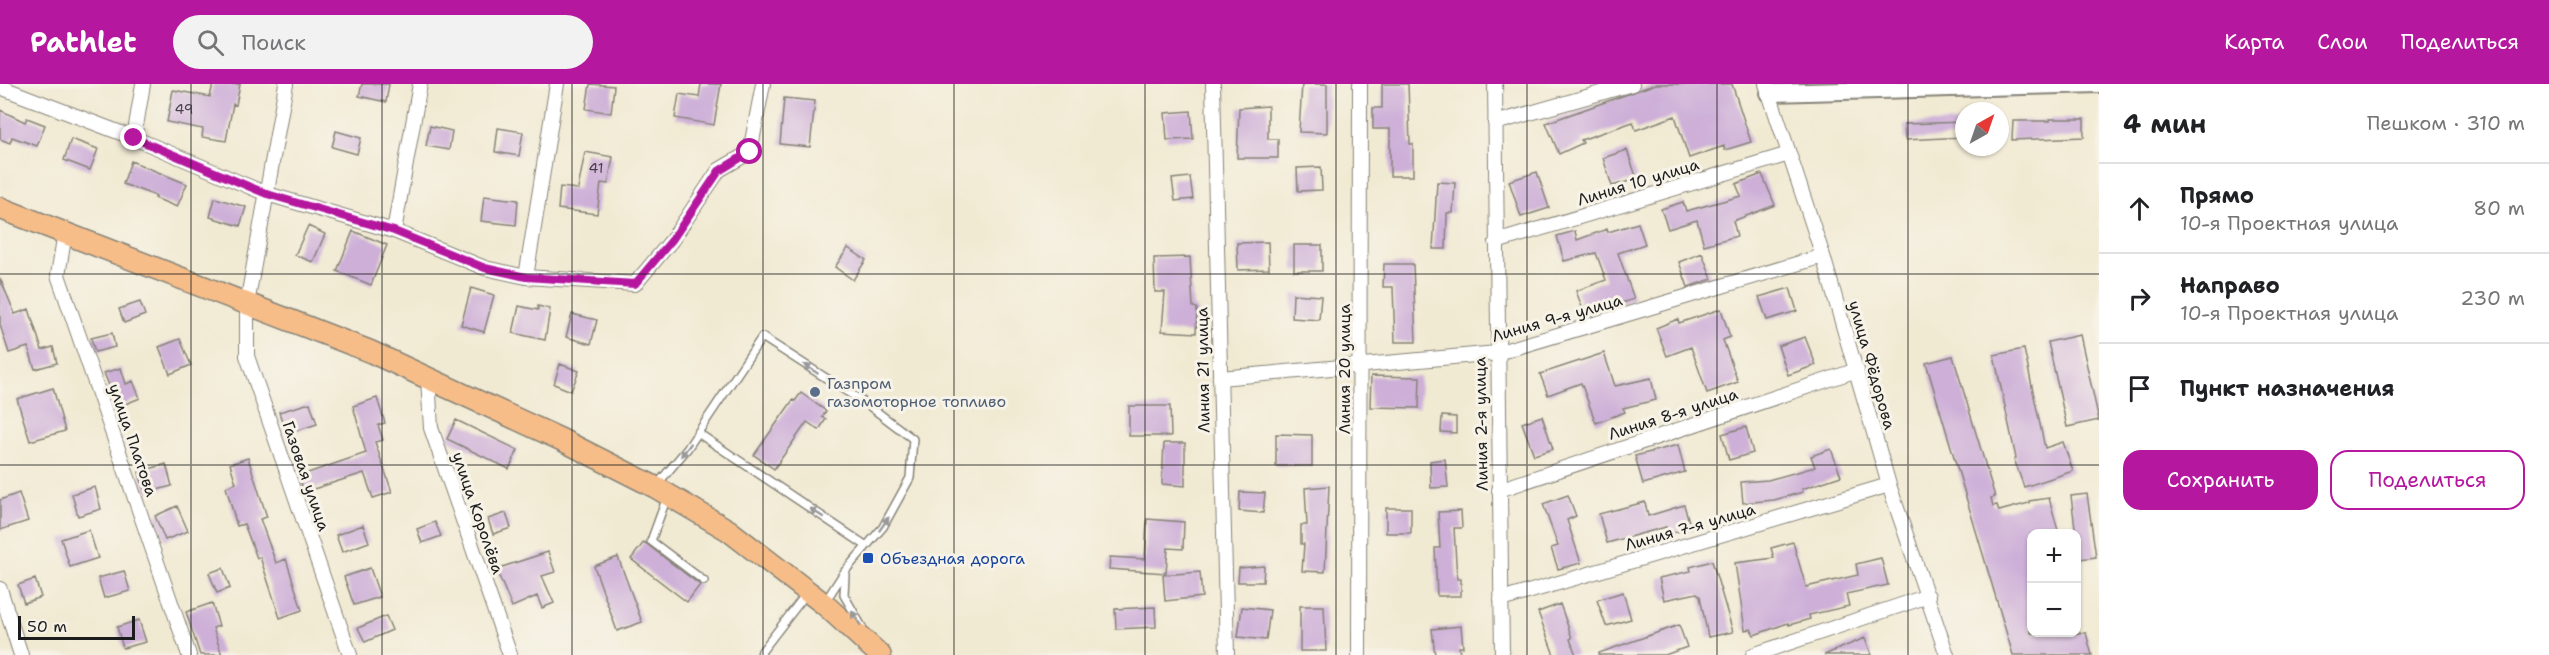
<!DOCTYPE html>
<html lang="ru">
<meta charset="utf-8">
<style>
:root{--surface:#fff;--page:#f2f2f2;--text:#202124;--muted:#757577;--line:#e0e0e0;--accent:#b5179e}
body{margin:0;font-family:"Shantell Sans",sans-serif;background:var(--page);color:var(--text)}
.controls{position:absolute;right:18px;bottom:18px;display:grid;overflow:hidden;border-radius:12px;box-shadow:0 2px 4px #0004}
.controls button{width:54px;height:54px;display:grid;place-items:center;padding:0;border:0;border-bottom:2px solid var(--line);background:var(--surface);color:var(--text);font:30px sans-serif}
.compass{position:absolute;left:1955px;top:18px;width:54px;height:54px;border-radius:50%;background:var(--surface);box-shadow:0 2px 4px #0004;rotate:40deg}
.scale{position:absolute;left:18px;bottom:15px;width:117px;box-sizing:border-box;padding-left:6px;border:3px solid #1c1c1c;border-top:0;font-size:16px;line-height:21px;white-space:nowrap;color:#1c1c1c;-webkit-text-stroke:4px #f7f3e8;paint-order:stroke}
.stop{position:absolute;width:18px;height:18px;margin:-14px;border:4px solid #b5179e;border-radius:50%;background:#fff}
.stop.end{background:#b5179e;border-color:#fff;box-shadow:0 2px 6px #0008}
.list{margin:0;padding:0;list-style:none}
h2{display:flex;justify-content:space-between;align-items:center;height:78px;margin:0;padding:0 24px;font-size:26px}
h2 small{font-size:20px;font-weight:400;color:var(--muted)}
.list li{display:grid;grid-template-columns:39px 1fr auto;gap:18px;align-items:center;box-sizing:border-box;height:90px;padding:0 24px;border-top:2px solid var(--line)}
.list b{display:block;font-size:22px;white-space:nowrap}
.list p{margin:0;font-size:20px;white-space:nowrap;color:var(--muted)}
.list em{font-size:20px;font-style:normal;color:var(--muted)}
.actions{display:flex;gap:12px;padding:18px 24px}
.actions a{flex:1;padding:14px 0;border:2px solid var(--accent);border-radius:18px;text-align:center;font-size:21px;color:var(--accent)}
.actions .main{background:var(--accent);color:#fff}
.icon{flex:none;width:33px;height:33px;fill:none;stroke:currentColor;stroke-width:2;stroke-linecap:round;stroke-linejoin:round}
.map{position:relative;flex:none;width:2099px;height:571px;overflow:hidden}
header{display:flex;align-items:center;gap:36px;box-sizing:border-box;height:84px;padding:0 30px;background:var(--accent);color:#fff}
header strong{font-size:28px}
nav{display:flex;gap:33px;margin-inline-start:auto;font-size:21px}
.search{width:420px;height:54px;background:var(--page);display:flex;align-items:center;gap:15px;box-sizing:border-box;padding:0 21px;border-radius:33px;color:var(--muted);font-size:22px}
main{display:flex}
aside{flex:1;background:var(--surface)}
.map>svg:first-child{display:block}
</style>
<header>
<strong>Pathlet</strong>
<div class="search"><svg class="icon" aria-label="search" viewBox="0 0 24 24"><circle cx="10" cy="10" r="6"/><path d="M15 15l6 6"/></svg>Поиск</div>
<nav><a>Карта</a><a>Слои</a><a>Поделиться</a></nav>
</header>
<main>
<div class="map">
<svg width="2099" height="571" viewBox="0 0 2099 571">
<rect width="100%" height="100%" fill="#f7f3e8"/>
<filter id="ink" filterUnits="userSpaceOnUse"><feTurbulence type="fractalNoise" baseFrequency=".0167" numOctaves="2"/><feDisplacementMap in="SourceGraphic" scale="12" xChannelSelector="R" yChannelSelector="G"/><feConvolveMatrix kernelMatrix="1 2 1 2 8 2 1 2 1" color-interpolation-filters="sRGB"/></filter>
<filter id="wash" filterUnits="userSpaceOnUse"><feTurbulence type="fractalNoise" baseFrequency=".008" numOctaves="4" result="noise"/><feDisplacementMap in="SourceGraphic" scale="24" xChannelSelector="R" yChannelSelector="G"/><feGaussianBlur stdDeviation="1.35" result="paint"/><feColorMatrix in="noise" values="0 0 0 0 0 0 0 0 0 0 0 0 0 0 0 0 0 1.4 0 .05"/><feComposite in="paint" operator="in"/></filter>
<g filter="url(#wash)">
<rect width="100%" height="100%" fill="#f1ead3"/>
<g id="blocks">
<path fill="#cdafd8" d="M213 0H240L236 21 233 20 226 57 202 53 203 45 167 38 173 6 210 13Z
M362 0H389L386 18 359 12Z
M590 0 614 2 611 29 586 25Z
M701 0H721L714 41 675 34 679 10 699 13Z
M1302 0H1327V49L1299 48Z
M1382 0H1408L1410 60H1413V92H1390V45H1373V24H1382Z
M1656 0H1732L1751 58 1725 66 1724 62 1689 74 1675 32 1636 46 1633 38 1581 56 1583 59 1559 70 1546 39Z
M784 14 815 17 810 63 780 60Z
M1268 22V55H1278V74H1237L1239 24Z
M0 26 25 38 27 34 45 41 37 62 12 53 10 59 0 55Z
M1191 27 1193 55 1167 56 1165 29Z
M2050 35H2084V53L2012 56 2013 37H2050Z
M1964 38V53L1905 56 1904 40Z
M430 42 452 47 449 66 426 62Z
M498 44 523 48 519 72 495 68Z
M336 47 361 54 357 70 332 63Z
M71 55 98 65 90 86 64 76Z
M1627 66 1637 95 1612 102 1603 74Z
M585 68 613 73 608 100 601 99 597 130 558 125 560 103 578 105Z
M131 77 187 100 177 123 155 114 156 112 123 100Z
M1321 83 1322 106 1298 107 1297 84Z
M1537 88 1549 124 1521 133 1509 97Z
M1762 90 1775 121 1733 137 1737 152 1704 161 1697 136 1668 145 1661 125 1683 118 1686 127 1741 112 1736 100Z
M1190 93 1193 115 1175 117 1172 95Z
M1437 98 1455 99 1453 129H1447L1446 165H1433Z
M484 112 518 116 516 141 481 137Z
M215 114 246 123 240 142 210 133Z
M1638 139 1645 160 1618 169 1634 215 1585 231 1576 207 1606 196 1596 169 1564 177 1557 152 1575 147 1577 156 1607 145 1608 148Z
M308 142 325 150 313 178 295 171Z
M353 147 387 161 371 201 337 187Z
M1268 158 1269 185 1238 186 1237 159Z
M1294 161H1322V187H1294Z
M848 164 866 176 853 196 835 183Z
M1702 169 1712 195 1688 203 1679 178Z
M1190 173 1193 223 1197 224 1196 249 1162 247 1165 208H1155L1154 174Z
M1384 180H1413L1416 258H1395L1393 203H1383Z
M0 194 15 230 29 225 42 266 53 263 57 279 35 285 28 263 9 269 0 241Z
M471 204 494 211 484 248 461 241Z
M1790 204 1797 227 1767 236 1759 213Z
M1293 210 1321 212 1319 236 1292 234Z
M140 218 145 231 124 239 119 225Z
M519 222 538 226V222L550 225 545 256 513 249Z
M1721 225 1730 253 1723 256 1738 298 1707 309 1691 263 1667 272 1656 244 1678 235 1679 239Z
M572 230 597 236 591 260 566 253Z
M112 249 115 263 95 268 91 254Z
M2080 251 2099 336 2067 343 2048 258Z
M1805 253 1816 281 1788 291 1778 262Z
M180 255 191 281 170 290 159 263Z
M2024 265 2045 364 2063 358 2073 387 2024 403 2014 375 2016 374 1994 271Z
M1604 269 1615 302 1651 294 1656 316 1623 324 1625 328 1596 339 1581 299 1548 311 1540 290Z
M1953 272 1995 413 1991 414 1993 422 1997 421 1999 427 2029 419V417L2049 414 2059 450H2031V549H2086L2092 571H2013L1926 279Z
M560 280 579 287 571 307 554 300Z
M121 284 126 300 133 297 140 314 118 323 104 289Z
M1371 292 1420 293 1419 324 1370 323Z
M53 304 65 347 30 357 17 315Z
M801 309 826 327 822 333 826 335 819 346 807 338 774 385 754 371 793 316 795 317Z
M377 314 385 339 378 341 383 356 375 358 392 408 373 414 364 389 304 408 299 392 366 369 353 322Z
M310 319 317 340 286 350 279 328Z
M1129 322H1170L1171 352H1129Z
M1442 332 1456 333V349L1441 348Z
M1542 332 1553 365 1534 371 1522 339Z
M456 336 518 366 509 385 447 355Z
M1746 343 1753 369 1729 376 1722 350Z
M1276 350 1312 351V382H1276Z
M1164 359H1185V402L1162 400Z
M1678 361 1685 388 1643 400 1635 372Z
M1831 365 1841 392 1802 405 1803 408 1774 416 1743 419 1741 398 1768 396 1815 383 1811 372Z
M248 374 267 433 260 435 276 479 286 475 302 526 280 534 260 473 257 474 244 440 237 442 226 403 236 399 230 380Z
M1445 375 1448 403 1431 404 1430 377Z
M166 380 172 402 145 409 139 388Z
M1329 402 1325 488 1302 487 1304 460H1301V441H1307L1305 404Z
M95 403 101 425 78 432 72 410Z
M1240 408 1265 409 1263 429 1239 427Z
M19 409 28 437 0 446V416Z
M2087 410 2096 473 2079 475 2071 412Z
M1568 411 1576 432 1567 436 1581 479 1558 485 1551 464 1558 462 1543 420Z
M1645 418 1648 432 1684 421 1691 444 1668 450 1666 443 1607 459 1599 430Z
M177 422 188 447 165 456 155 432Z
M1386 424H1411V449H1386Z
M1461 427 1462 444H1454L1457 495H1461V512H1437L1435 464H1440L1438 428Z
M506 429 511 444 493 450 488 435Z
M1147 435 1184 438 1183 465 1168 464 1166 489 1109 485 1110 473 1145 475Z
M435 438 441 452 422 459 417 445Z
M363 441 369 458 342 468 336 451Z
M89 446 98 474 70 483 61 455Z
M644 458 700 501 687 518 631 475Z
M1793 458 1806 503 1858 491 1856 480 1881 474 1888 501 1846 510 1849 522 1809 531 1810 535 1789 541 1788 539 1754 551 1751 545 1745 546 1735 479 1774 474 1771 464Z
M548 468 555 488 542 492 554 519 542 524 537 512 512 523 496 485Z
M618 473 642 538 617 547 594 482Z
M1712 477 1733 548 1708 553 1700 512 1697 509 1664 516 1659 494 1691 487 1690 483Z
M1264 482 1263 498H1238L1239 484Z
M223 484 230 504 217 509 209 489Z
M370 484 380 513 354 521 344 493Z
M124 487 130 507 104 514 98 494Z
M1200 488 1202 513 1165 517 1163 491Z
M35 495 41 513 24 519 18 501Z
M1623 508 1631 535 1606 542 1597 516Z
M212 519 219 542 213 544 222 571H200L186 528Z
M1560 520 1572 554 1570 555 1576 571H1554L1538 528Z
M1300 522H1324L1326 567H1300Z
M1155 523 1156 543 1116 545 1115 525Z
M1242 523 1270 526 1266 556 1238 553Z
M386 532 392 546 365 558 358 544Z
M139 536 146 558 123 564 117 543Z
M1679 541 1687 563 1665 571H1599V569Z
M1461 542 1463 563H1459L1460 571H1435L1432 545Z
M1865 554 1872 571H1824Z"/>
</g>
</g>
<g filter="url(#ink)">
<use href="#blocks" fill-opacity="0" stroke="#868378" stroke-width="1.5"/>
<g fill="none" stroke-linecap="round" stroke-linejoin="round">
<g stroke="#868378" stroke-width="10">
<path id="service" d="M698 349 865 461
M656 402 687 365 762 253 868 321 913 355 910 394 883 443 845 487 825 518
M667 413 651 457 704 497
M845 490 844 511 862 543
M761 571 762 567 806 510"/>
</g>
<g stroke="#868378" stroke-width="16">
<path id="minor" d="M286 0 247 220V272L350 571
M1213 0 1227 571
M1495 0 1502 571
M1766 0 1823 172 1889 401 1947 571
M0 3 134 54 267 110 394 147 485 184 526 193 635 200 672 156 719 86 750 68 763 0
M1495 39 1632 0
M134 54 143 0
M394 147 420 0
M65 149 58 191 189 571
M1496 158 1789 70
M526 193 557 0
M428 294 431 344 510 571
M1220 294 1497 269 1823 172
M1499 406 1857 286
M0 505 21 571
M1501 516 1889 401
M1359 571 1360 0
M1753 571 1928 512"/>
</g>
<g stroke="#868378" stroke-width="20">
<path id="tertiary" d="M1769 9 2099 0"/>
</g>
<g stroke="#868378" stroke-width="24">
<path id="primary" d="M0 124 369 267 562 356 655 403 728 446 824 520 880 571"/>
</g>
<use href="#service" stroke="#fff" stroke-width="7"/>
<use href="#minor" stroke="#fff" stroke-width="14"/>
<use href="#tertiary" stroke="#fff" stroke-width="16"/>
<use href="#primary" stroke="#f7bd88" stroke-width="21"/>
</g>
<defs><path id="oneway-solid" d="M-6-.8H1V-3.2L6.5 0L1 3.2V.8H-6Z" transform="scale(1.5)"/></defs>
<g fill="#999">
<use href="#oneway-solid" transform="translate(811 285) rotate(-147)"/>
<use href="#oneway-solid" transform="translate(686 366) rotate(127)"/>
<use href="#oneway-solid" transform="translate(817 429) rotate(-146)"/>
<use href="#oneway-solid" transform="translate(884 440) rotate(-55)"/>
<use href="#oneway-solid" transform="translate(856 534) rotate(-122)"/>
</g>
</g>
<g fill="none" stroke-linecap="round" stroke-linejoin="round" filter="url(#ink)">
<path stroke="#b5179e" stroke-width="8" d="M134 54 267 110 394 147 485 184 526 193 635 200 672 156 719 87 750 68"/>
</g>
<path fill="none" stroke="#1c1c1c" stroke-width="1.5" stroke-opacity="0.55" d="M191 0V571M382 0V571M572 0V571M763 0V571M954 0V571M1145 0V571M1336 0V571M1527 0V571M1717 0V571M1908 0V571M0 190H2099M0 381H2099"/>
<circle fill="#5c6f8a" stroke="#f7f3e8" stroke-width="2" cx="815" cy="308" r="6"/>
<rect fill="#1a4fb4" stroke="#f7f3e8" stroke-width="2" x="862" y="468" width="12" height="12" rx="3"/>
<g text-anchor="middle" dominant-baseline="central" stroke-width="6" stroke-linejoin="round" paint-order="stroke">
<g font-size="14" fill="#48414b">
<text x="184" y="25">49</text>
<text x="596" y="84">41</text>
</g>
<g font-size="16" fill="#1c1c1c" stroke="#f7f3e8">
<text transform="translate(1638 98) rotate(-17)">Линия 10 улица</text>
<text transform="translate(1557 234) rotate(-16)">Линия 9-я улица</text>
<text transform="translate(1872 281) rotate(74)">улица Фёдорова</text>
<text transform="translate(1344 285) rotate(-90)">Линия 20 улица</text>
<text transform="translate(1203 286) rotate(-91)">Линия 21 улица</text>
<text transform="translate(1673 330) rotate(-18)">Линия 8-я улица</text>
<text transform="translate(1481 340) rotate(-91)">Линия 2-я улица</text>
<text transform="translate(133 356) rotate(71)">улица Платова</text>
<text transform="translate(306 392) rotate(71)">Газовая улица</text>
<text transform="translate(478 429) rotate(71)">улица Королёва</text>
<text transform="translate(1690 443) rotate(-16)">Линия 7-я улица</text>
</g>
<g font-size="16" fill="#4e5e75" stroke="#f7f3e8" text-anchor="start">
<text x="827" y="299">Газпром<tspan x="827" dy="18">газомоторное топливо</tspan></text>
</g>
<g font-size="16" fill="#164399" stroke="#f7f3e8" text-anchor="start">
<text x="880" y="474">Объездная дорога</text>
</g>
</g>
</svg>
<div class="controls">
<button>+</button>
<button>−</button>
</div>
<svg class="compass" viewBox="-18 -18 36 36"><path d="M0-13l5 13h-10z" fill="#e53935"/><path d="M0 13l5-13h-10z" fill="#757577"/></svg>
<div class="scale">50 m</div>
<div class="stop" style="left:750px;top:68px"></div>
<div class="stop end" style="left:134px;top:54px"></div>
</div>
<aside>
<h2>4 мин<small>Пешком · 310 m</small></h2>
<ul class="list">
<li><svg class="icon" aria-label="ahead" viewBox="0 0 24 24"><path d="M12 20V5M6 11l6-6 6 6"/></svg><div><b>Прямо</b><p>10-я Проектная улица</p></div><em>80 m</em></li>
<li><svg class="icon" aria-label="right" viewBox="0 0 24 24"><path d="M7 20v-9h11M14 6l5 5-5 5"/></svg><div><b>Направо</b><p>10-я Проектная улица</p></div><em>230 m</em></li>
<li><svg class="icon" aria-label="arrive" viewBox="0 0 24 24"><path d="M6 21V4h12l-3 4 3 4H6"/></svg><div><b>Пункт назначения</b></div></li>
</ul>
<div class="actions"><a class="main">Сохранить</a><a>Поделиться</a></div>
</aside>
</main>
